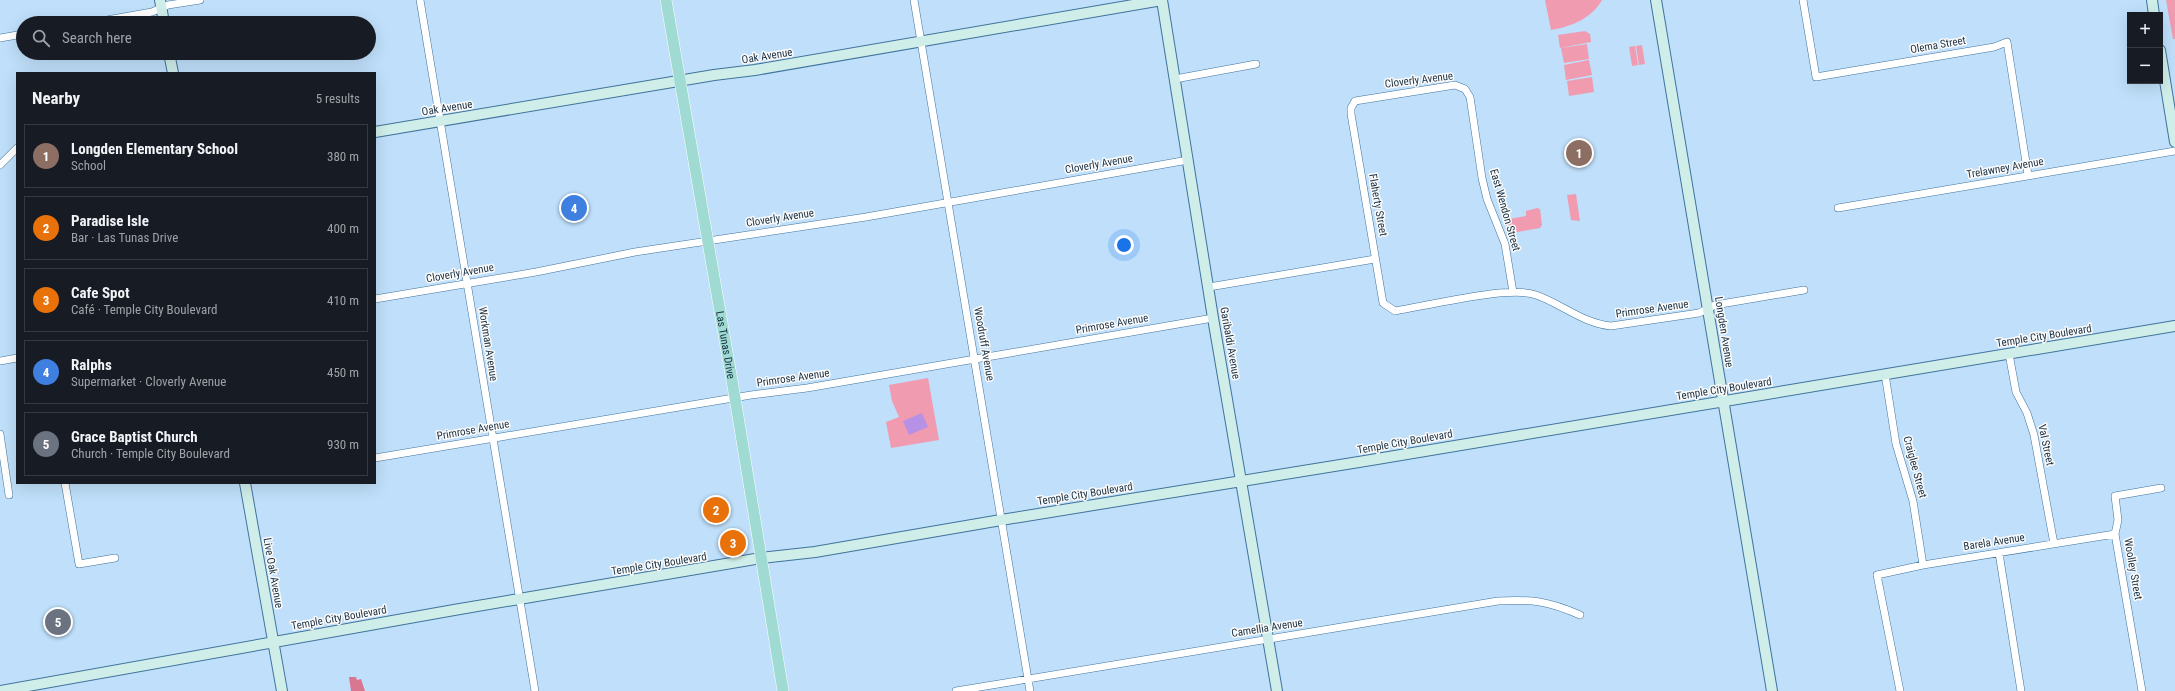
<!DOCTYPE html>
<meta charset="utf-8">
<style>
:root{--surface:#171b24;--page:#20242c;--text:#f1f3f6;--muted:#9ea1a6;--line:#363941;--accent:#b45309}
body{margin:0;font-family:"Roboto Condensed",sans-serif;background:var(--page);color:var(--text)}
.controls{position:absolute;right:12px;top:12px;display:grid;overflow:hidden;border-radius:0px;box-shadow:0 4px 16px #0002}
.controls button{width:36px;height:36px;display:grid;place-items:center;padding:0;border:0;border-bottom:1px solid var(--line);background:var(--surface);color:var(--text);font:20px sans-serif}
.you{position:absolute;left:1124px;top:245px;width:14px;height:14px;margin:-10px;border:3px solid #fff;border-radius:50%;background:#1a73e8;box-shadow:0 0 0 6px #1a73e833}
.badge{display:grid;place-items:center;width:26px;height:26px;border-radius:50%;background:var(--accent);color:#fff;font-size:13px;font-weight:700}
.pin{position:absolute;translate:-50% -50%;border:2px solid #fff;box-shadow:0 1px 4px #0006}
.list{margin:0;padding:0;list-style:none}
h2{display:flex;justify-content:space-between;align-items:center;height:52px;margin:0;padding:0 16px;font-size:17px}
h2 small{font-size:13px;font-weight:400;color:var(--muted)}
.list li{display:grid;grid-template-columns:26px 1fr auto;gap:12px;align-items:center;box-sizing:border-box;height:64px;margin:0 8px 8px;padding:0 8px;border:1px solid var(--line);border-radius:0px}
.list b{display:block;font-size:15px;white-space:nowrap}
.list p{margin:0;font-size:13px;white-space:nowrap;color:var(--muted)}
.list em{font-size:13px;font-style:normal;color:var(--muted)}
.icon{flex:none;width:22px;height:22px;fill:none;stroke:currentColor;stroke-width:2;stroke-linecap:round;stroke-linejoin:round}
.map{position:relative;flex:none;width:2175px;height:691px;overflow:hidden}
.search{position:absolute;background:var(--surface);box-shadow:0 4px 16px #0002;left:16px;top:16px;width:360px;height:44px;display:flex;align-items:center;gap:10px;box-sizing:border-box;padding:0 14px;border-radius:22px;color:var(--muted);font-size:15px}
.panel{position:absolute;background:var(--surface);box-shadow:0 4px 16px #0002;left:16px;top:72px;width:360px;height:412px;border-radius:0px}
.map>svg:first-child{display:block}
</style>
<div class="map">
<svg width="2175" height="691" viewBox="0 0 2175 691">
<rect width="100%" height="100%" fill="#bfdffa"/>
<path fill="#f19bb0" d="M1545 0H1602C1592 18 1571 27 1551 30Z
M2166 0H2175V39H2173Z
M1585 31 1590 34 1591 42 1560 48 1558 35Z
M1587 44 1589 59 1564 63 1561 48Z
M1642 45 1645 64 1639 65 1636 46Z
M1635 46 1638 65 1632 66 1629 47Z
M1589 60 1592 75 1566 80 1564 65Z
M1592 77 1594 92 1569 96 1567 81Z
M1576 194 1580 221 1571 220 1567 195Z
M1537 208 1540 209 1542 225 1540 228 1512 233 1508 224 1509 219 1526 216V211Z
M928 378 939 440 891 448 886 422 899 417 892 401 889 385Z"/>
<path fill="#d97791" d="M349 677H356L357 680 361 679 365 691H351Z"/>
<path fill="#b691e5" d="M922 413 928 427 909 435 903 421Z"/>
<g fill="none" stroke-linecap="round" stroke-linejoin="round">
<g stroke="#40739c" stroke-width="8">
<path id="street" d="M420 0 535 691
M914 0 1030 691
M1803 0 1816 77 1994 47 2007 42 2028 175
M90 23 152 12 168 5 200 0
M0 38 23 34
M1175 79 1256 64
M0 165 17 148
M1838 208 2175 151
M1209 287 1375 259
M1513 292 1505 244 1487 199 1482 178 1470 97 1465 89 1455 85 1355 101 1351 108V114L1383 303 1395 311C1426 306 1510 285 1536 295 1562 304 1582 323 1611 326L1699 313 1715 305 1804 290
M375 299 536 272 635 252 866 217 1188 160
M2009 354 2016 392 2027 413 2034 435 2054 544
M0 361 17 358
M1885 374 1896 444 1913 501 1923 565
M0 434 9 495
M375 458 751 395 807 388 1213 318
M65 483 79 564 115 558
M1999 553 2021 691
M956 691 1498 601C1532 599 1548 601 1580 615
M1900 691 1877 575 1923 565 2115 534
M2142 691 2115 534 2118 520 2115 496 2161 488"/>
</g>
<g stroke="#40739c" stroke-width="12">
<path id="secondary" d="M160 0 164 23
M1162 0 1213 318 1277 691
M1656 0 1772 691
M2152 0 2154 15
M2160 50 2175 142
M169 53 173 73
M375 132 714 75 755 70 1162 0
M245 483 282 691
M0 691 454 610 761 558 815 552 1001 520 1365 461 2175 326"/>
</g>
<g stroke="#fff" stroke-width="12">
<g id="primary">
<path id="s1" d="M666 0 735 398 783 691"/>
</g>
</g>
<use href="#street" stroke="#fff" stroke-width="7"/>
<use href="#secondary" stroke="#cfede9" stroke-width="10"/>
<use href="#primary" stroke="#9fdbd3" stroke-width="11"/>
</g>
<g text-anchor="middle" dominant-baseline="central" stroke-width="3" stroke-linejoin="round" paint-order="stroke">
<g font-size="11" fill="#1a3042" stroke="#fbfbfb">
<text transform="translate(1938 45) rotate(-10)">Olema Street</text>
<text transform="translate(767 56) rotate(-9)">Oak Avenue</text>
<text transform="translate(1419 80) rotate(-7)">Cloverly Avenue</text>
<text transform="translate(447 108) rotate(-9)">Oak Avenue</text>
<text transform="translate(1099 164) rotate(-10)">Cloverly Avenue</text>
<text transform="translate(2005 168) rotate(-10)">Trelawney Avenue</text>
<text transform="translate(1378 205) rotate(80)">Flaherty Street</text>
<text transform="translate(1505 210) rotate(74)">East Wendon Street</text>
<text transform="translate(780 218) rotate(-9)">Cloverly Avenue</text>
<text transform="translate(460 273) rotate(-10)">Cloverly Avenue</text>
<text transform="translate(1652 309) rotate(-8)">Primrose Avenue</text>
<text transform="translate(1112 324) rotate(-10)">Primrose Avenue</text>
<text transform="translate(1724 332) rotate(81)">Longden Avenue</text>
<text transform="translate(2044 336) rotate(-9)">Temple City Boulevard</text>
<text transform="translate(1230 343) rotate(80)">Garibaldi Avenue</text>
<text transform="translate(488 344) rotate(81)">Workman Avenue</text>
<text transform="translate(984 344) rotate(80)">Woodruff Avenue</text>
<text stroke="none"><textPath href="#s1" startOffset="350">Las Tunas Drive</textPath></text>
<text transform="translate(793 378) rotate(-8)">Primrose Avenue</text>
<text transform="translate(1724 389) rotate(-9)">Temple City Boulevard</text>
<text transform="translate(473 430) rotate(-10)">Primrose Avenue</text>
<text transform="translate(1405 442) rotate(-10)">Temple City Boulevard</text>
<text transform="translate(2046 445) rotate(78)">Val Street</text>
<text transform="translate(1915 467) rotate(75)">Craiglee Street</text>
<text transform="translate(1085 494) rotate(-9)">Temple City Boulevard</text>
<text transform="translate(1994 542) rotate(-9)">Barela Avenue</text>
<text transform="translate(659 564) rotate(-9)">Temple City Boulevard</text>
<text transform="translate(2133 569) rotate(80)">Woolley Street</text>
<text transform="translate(273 573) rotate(80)">Live Oak Avenue</text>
<text transform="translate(339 618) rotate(-10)">Temple City Boulevard</text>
<text transform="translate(1267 628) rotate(-9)">Camellia Avenue</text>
</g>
</g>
</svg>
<div class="controls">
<button>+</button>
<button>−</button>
</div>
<div class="you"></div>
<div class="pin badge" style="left:1579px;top:153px;background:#8d6e63">1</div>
<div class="pin badge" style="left:716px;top:510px;background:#e8710a">2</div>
<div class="pin badge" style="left:733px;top:543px;background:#e8710a">3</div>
<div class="pin badge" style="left:574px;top:208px;background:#3f7fe0">4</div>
<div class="pin badge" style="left:58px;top:622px;background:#6b7280">5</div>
<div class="search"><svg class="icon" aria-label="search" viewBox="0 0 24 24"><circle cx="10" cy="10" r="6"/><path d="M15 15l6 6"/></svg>Search here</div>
<section class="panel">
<h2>Nearby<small>5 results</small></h2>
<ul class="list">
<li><span class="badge" style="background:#8d6e63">1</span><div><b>Longden Elementary School</b><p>School</p></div><em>380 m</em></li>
<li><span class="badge" style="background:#e8710a">2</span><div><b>Paradise Isle</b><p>Bar · Las Tunas Drive</p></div><em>400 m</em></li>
<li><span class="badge" style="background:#e8710a">3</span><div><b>Cafe Spot</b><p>Café · Temple City Boulevard</p></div><em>410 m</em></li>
<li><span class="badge" style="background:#3f7fe0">4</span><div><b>Ralphs</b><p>Supermarket · Cloverly Avenue</p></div><em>450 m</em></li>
<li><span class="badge" style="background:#6b7280">5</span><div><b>Grace Baptist Church</b><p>Church · Temple City Boulevard</p></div><em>930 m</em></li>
</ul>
</section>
</div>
